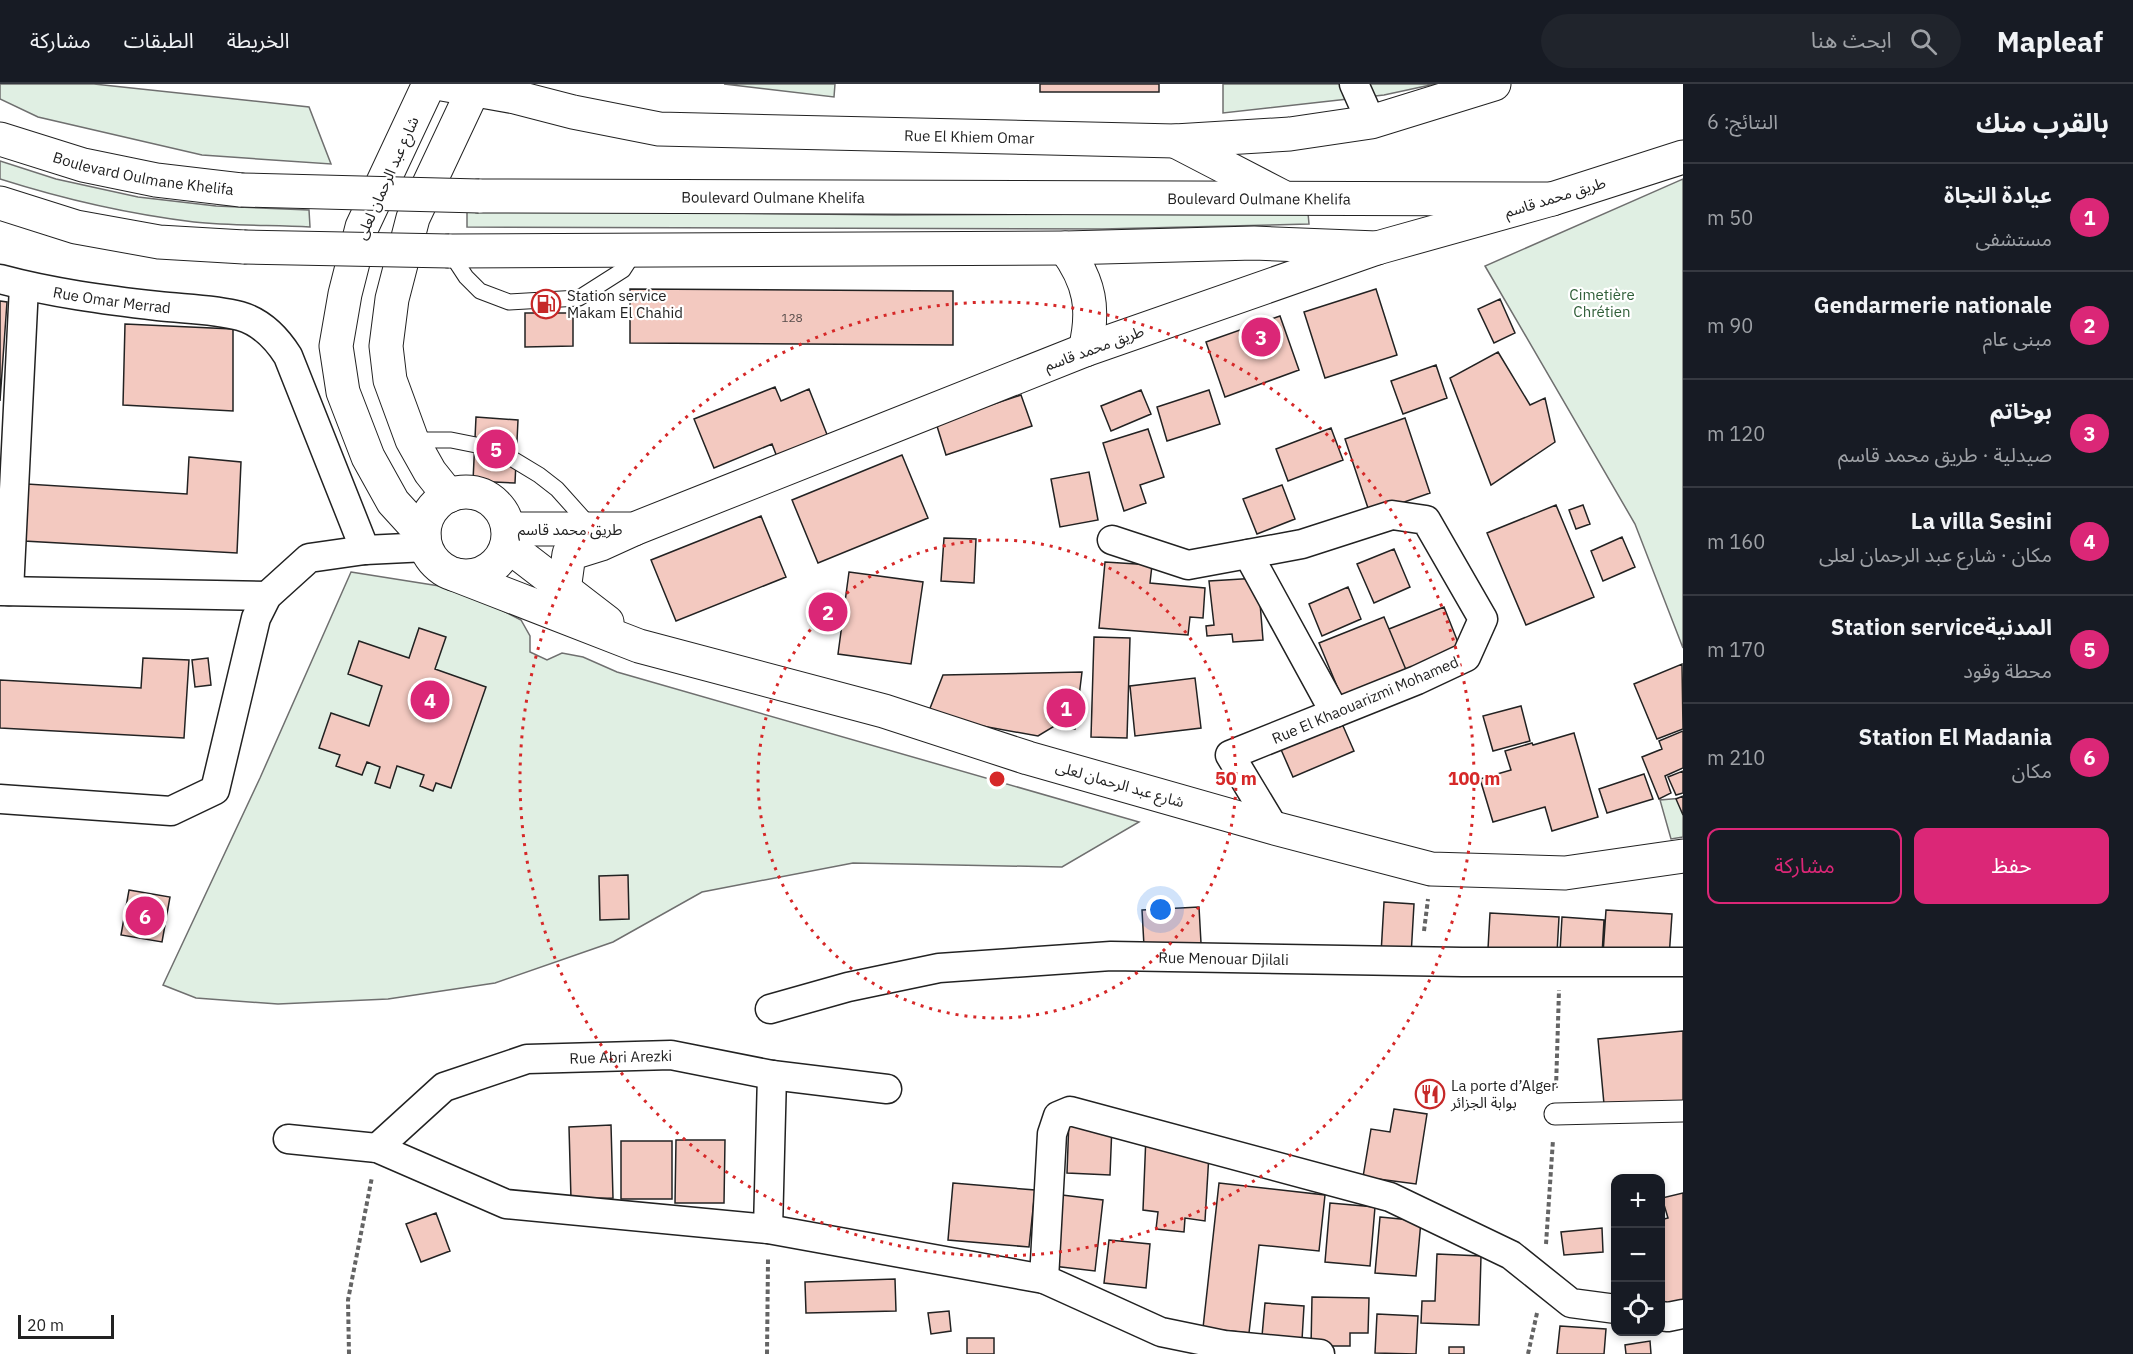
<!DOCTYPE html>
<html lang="ar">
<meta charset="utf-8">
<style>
:root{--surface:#171b24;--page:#20242c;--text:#f1f3f6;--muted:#9ea1a6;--line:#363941;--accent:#db2777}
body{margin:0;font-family:"IBM Plex Sans","Noto Sans Arabic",sans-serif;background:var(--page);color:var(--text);direction:rtl}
.controls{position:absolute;right:18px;bottom:18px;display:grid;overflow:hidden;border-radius:12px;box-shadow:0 3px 9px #0003}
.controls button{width:54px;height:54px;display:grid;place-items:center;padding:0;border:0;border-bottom:2px solid var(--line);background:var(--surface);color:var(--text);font:30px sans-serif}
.scale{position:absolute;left:18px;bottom:15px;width:96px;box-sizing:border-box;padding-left:6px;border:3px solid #222;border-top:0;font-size:16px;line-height:21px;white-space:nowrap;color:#222;-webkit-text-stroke:4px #fff;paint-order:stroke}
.you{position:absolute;left:1161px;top:826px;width:21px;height:21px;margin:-15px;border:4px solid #fff;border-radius:50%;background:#1a73e8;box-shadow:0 0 0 9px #1a73e833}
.badge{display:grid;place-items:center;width:39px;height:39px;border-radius:50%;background:var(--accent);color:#fff;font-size:20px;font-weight:700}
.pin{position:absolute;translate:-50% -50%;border:3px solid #fff;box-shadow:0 2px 6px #0006}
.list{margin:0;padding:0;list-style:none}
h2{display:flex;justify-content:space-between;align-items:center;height:78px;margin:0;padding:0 24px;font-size:26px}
h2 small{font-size:20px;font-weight:400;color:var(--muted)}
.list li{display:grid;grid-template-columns:39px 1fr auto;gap:18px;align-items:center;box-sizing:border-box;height:108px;padding:0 24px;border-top:2px solid var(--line)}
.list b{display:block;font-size:22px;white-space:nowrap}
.list p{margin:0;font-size:20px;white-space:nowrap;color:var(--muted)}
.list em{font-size:20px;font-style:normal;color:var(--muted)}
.actions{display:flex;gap:12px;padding:18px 24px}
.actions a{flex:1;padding:14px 0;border:2px solid var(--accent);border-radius:12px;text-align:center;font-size:21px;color:var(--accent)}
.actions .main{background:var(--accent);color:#fff}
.icon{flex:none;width:33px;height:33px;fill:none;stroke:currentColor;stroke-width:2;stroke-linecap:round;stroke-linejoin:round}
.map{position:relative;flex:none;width:1683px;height:1270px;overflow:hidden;direction:ltr}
header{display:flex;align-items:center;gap:36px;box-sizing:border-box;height:84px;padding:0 30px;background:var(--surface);border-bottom:2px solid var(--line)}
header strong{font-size:28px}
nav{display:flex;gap:33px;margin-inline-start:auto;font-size:21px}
.search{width:420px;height:54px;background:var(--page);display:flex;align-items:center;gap:15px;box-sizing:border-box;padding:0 21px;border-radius:33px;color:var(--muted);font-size:22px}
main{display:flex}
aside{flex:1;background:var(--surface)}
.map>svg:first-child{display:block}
</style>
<header>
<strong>Mapleaf</strong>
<div class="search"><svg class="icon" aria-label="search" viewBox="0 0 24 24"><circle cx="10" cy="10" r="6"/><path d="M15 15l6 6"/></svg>ابحث هنا</div>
<nav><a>الخريطة</a><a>الطبقات</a><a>مشاركة</a></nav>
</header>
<main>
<aside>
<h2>بالقرب منك<small>النتائج: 6</small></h2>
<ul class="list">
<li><span class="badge">1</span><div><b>عيادة النجاة</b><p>مستشفى</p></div><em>50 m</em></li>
<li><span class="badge">2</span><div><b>Gendarmerie nationale</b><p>مبنى عام</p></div><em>90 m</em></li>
<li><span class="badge">3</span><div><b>بوخاتم</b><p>صيدلية · طريق محمد قاسم</p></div><em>120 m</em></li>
<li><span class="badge">4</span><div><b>La villa Sesini</b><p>مكان · شارع عبد الرحمان لعلى</p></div><em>160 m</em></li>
<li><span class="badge">5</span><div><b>المدنيةStation service</b><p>محطة وقود</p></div><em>170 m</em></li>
<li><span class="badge">6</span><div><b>Station El Madania</b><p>مكان</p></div><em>210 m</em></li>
</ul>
<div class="actions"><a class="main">حفظ</a><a>مشاركة</a></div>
</aside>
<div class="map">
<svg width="1683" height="1270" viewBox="0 0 1683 1270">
<rect width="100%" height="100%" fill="#fff"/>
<path fill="#e0efe3" stroke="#6f6f6f" stroke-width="1.5" d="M0 0H94L309 23 331 80 202 71 38 33 0 15Z
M724 0H835L834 13Z
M1223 0H1435L1384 11 1223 29Z
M0 77 56 95 138 113 216 122 309 126 310 143C271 141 232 142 194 138 128 130 63 115 0 95Z
M1683 95V564L1635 440 1485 182Z
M467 126 894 131 1308 129 1309 140 1102 145 467 143Z
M351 488 452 504 490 520 521 536 530 552V568L547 576 562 569 583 573 617 588 1139 738 1062 783 853 779 702 808 613 858 495 899 388 915 278 920 196 914 163 901 260 694Z
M1683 714V753L1671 755 1660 716Z"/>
<path fill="#f3c9c0" stroke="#222" stroke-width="1.5" d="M1040 0H1159V8H1040Z
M630 205 953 207V261L630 259Z
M1376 205 1397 271 1325 294 1304 228Z
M1500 215 1515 249 1494 259 1478 225Z
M0 217 7 218 0 317Z
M525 229H573V262L525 263Z
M1280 232 1299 286 1225 313 1206 258Z
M125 240 233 245V327L123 321Z
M1498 268 1530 321 1545 314 1555 358 1491 401 1450 294Z
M1436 281 1447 314 1403 330 1391 297Z
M775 303 781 317 809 305 828 353 777 373 772 360 714 384 694 335Z
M1141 306 1151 330 1111 347 1101 322Z
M1209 306 1220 340 1167 357 1157 323Z
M1021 311 1032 342 946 371 936 339Z
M476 333 518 336 515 399 473 397Z
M1405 334 1430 409 1370 430 1345 355Z
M1331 344 1343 376 1288 397 1276 365Z
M1148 345 1164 393 1140 401 1146 419 1124 427 1103 359Z
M902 371 928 434 818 479 792 416Z
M189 373 241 378 237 469 24 457 27 400 187 410Z
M1089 388 1098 436 1060 443 1051 395Z
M1282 401 1295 435 1257 450 1243 415Z
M1556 421 1594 513 1526 541 1487 449Z
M1583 421 1590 440 1576 445 1569 426Z
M761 432 786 493 676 537 651 476Z
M1622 453 1635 483 1603 497 1591 467Z
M944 454 976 455 974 499 941 497Z
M1394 465 1410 503 1374 519 1357 480Z
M1105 478 1152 481 1150 499 1205 504 1203 534 1190 533 1188 551 1099 544Z
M849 488 923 498 911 580 838 570Z
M1258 494 1263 556 1233 558 1232 550 1207 552 1206 542 1214 541 1209 497Z
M1348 503 1361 535 1322 552 1309 520Z
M1444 523 1463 571 1409 593 1389 545Z
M1384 533 1409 593 1344 619 1319 559Z
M419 544 446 553 435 585 486 603 451 704 436 699 433 707 420 702 424 691 397 682 390 704 375 699 380 683 367 678 362 691 336 682 340 671 319 664 331 629 369 642 382 602 348 590 359 557 409 574Z
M1094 553 1130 554 1127 654 1091 653Z
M143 574 189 576 184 654 0 644V596L141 604Z
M208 574 211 601 195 603 192 576Z
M1682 580 1683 645 1657 655 1634 600Z
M1082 588 1075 645 1056 641 1038 652 927 632 943 591Z
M1195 594 1201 644 1135 652 1130 602Z
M1521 622 1530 657 1493 667 1483 632Z
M1340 635 1354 667 1293 693 1279 661Z
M1683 647V684L1665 692 1671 709 1659 715 1642 673 1662 665 1659 657Z
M1574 649 1598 733 1552 747 1545 723 1493 738 1480 695 1511 686 1505 667 1532 659 1533 661Z
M1683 687V709L1676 711 1668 693Z
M1644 690 1653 715 1607 729 1599 705Z
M1683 712V731L1676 715Z
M628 791 629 835 600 836 599 792Z
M129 806 170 813 162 858 121 851Z
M1384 818 1414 820 1411 872 1381 870Z
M1199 823 1201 859 1144 862 1142 826Z
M1606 826 1672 830 1669 874 1603 870Z
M1490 829 1559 833 1557 869 1488 865Z
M1562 833 1604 836 1602 871 1560 868Z
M1683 947V1023L1605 1031 1598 955Z
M1394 1025 1427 1030 1416 1100 1363 1093 1371 1045 1390 1048Z
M1069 1035 1112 1041 1110 1091 1067 1089Z
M611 1041 613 1114 571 1115 569 1043Z
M1146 1051 1209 1070 1205 1137 1185 1134 1184 1148 1156 1145 1158 1128 1143 1126Z
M676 1056H725L724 1119H675Z
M621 1057H672V1115H621Z
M953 1099 1035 1106 1029 1163 948 1156Z
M1219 1099 1325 1111 1319 1167 1259 1161 1249 1249 1203 1244Z
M1683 1109V1221L1660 1227V1136L1668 1134 1662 1114Z
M1062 1111 1103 1116 1095 1187 1053 1182Z
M1330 1119 1375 1123 1370 1182 1325 1178Z
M436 1129 450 1167 421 1178 406 1140Z
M1380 1133 1421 1137 1416 1192 1375 1189Z
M1602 1144 1603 1168 1564 1171 1561 1148Z
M1109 1156 1150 1160 1146 1204 1104 1199Z
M1437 1170 1481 1172 1479 1241 1421 1239 1422 1217H1435Z
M895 1195 896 1227 806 1229 805 1198Z
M1312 1213 1369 1214 1368 1249H1350V1262H1311Z
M1265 1219 1304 1222 1302 1256 1262 1252Z
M949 1227 951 1247 931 1250 928 1229Z
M1377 1230 1418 1232 1416 1270 1375 1269Z
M1560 1242 1606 1245 1604 1270H1557Z
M967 1254H994V1270H967Z
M1650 1257 1651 1270H1626L1625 1261Z
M1449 1263H1464V1270H1449Z"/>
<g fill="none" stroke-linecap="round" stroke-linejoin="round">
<g stroke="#222" stroke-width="17">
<path id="service" d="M449 167 466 193 480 207 509 218 579 214 623 186 636 166
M412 356H451L496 365 539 391 557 405 592 444"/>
</g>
<g stroke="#222" stroke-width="23">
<path id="pedestrian" d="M1555 1030 1683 1027"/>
</g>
<g stroke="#222" stroke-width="31">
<g id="minor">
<path d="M1354 0 1371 38"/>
<path id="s1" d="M0 195C52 209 105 216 158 222 185 225 214 225 240 232 261 238 276 253 288 272L365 466"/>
<path d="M1112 456 1188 481 1302 460 1392 431 1426 436 1483 535 1466 573 1417 596 1230 671 1274 744"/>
<path d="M1248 470 1335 629"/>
<path d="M0 507 267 512"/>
<path d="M9 507 24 202"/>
<path d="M0 715 171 727 215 706 256 534 267 512 309 474 365 466 427 463"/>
<path id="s2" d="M770 925 848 903 939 884 1111 872 1462 878H1683"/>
<path d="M288 1055 377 1064 506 1120 768 1145 1044 1195"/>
<path id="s3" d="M377 1064 444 1003 527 975 671 971 772 991 887 1005"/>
<path d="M768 1145 772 991"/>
<path d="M1660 1232 1668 1233 1683 1230"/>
<path d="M1320 1270 1224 1261 1161 1248 1044 1195 1052 1050 1058 1032 1070 1027 1390 1113 1511 1171 1571 1219 1616 1225"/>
</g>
</g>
<g stroke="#222" stroke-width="35">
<g id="tertiary">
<path id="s4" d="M442 0 515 13 573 28 659 45 1175 57 1290 50 1371 38 1494 0"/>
<path d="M508 445H634L1085 266 1377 164 1552 115 1683 73"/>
</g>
</g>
<g stroke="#222" stroke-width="35">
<g id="secondary">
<path id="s5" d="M0 55 83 81 156 96 241 106"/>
<path d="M1175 57 1281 112"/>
<path id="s6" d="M479 112 1552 115"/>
<path d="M0 119 76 143 159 158 244 163"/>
<path d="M1065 164C1090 198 1095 225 1085 266"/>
<path d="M449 167 1065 164 1254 159 1377 164"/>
<circle cx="466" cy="450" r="42"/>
<path d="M449 412 430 388 412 356 390 296 386 262 392 215 413 134 476 0"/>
<path d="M424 452 393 418 368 373 343 308 336 262 345 210 362 143 429 0"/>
<path d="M507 461 607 538"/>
<path d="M456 491 639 562 884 627 1028 674 1274 744 1431 785 1565 789 1683 772"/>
<path d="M564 506 569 470 601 460 634 445"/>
</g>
</g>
<path stroke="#646464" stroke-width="4" stroke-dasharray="4.5 3" stroke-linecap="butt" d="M1424 847 1428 815
M1556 1004 1559 906
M1546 1160 1553 1056
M349 1270 348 1216 372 1093
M767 1270 768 1175
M1528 1270 1537 1229"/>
<use href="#service" stroke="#fff" stroke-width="15"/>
<use href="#pedestrian" stroke="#fff" stroke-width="21"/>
<use href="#minor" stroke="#fff" stroke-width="28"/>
<use href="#tertiary" stroke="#fff" stroke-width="33"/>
<use href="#secondary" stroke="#fff" stroke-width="33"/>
<g stroke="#222" stroke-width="35" stroke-linecap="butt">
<path id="secondary-bridge" d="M241 106 479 112
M244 163 449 167"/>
</g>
<use href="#secondary-bridge" stroke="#fff" stroke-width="33"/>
</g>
<g fill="none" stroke="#d62828" stroke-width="3" stroke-dasharray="3 6">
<circle cx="997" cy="695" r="239"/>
<circle cx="997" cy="695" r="477"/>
</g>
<defs>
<g id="fuel-ring" transform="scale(1.5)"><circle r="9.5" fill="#fff" stroke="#c62828" stroke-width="1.5"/><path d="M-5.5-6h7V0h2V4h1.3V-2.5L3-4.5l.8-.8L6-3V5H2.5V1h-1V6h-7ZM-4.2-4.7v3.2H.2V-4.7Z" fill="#c62828"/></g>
<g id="restaurant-ring" transform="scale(1.5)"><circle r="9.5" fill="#fff" stroke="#c62828" stroke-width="1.5"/><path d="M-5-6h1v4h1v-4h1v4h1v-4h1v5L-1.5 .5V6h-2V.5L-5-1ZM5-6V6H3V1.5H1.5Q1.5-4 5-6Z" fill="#c62828"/></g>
</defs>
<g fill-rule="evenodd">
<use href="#fuel-ring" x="546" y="220"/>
<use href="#restaurant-ring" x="1430" y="1010"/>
</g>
<g text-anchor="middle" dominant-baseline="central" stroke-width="4.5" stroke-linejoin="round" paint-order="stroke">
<g font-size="12" fill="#564c4a">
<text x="792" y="233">128</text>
</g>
<g font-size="15" fill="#222" stroke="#fff">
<text stroke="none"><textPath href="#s4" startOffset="532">Rue El Khiem Omar</textPath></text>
<text stroke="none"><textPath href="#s5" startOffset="148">Boulevard Oulmane Khelifa</textPath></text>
<text transform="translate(387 94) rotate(-66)">شارع عبد الرحمان لعلى</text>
<text stroke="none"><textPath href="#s6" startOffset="294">Boulevard Oulmane Khelifa</textPath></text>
<text transform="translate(1555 113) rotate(-17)">طريق محمد قاسم</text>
<text stroke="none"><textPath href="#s6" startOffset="780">Boulevard Oulmane Khelifa</textPath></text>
<text stroke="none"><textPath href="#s1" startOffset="114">Rue Omar Merrad</textPath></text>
<text transform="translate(1094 264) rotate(-20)">طريق محمد قاسم</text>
<text x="570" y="445">طريق محمد قاسم</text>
<text transform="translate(1365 616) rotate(-23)">Rue El Khaouarizmi Mohamed</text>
<text transform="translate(1120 700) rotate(16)">شارع عبد الرحمان لعلى</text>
<text stroke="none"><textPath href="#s2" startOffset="459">Rue Menouar Djilali</textPath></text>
<text stroke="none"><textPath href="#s3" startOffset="272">Rue Abri Arezki</textPath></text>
</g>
<g font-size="15" fill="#2f5e38" stroke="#fff">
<text x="1602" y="210">Cimetière<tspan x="1602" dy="17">Chrétien</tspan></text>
</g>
<g font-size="15" fill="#222" stroke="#fff" text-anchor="start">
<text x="567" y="211">Station service<tspan x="567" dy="17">Makam El Chahid</tspan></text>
<text x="1451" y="1001">La porte d’Alger<tspan x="1451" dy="17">بوابة الجزائر</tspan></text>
</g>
</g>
<circle cx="997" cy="695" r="9" fill="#d62828" stroke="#fff" stroke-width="3"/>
<g font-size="18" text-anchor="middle" font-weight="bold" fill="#d62828" stroke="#fff" stroke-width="4.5" stroke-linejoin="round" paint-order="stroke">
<text x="1236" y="701">50 m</text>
<text x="1474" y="701">100 m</text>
</g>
</svg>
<div class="controls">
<button>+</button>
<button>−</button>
<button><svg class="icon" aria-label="locate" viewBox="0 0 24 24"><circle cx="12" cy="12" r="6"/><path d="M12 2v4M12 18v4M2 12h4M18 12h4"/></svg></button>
</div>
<div class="scale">20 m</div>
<div class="you"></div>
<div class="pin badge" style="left:1066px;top:624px">1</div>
<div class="pin badge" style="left:828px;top:528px">2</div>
<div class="pin badge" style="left:1261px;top:253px">3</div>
<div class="pin badge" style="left:430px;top:616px">4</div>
<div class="pin badge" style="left:496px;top:365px">5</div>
<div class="pin badge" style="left:145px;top:832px">6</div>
</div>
</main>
